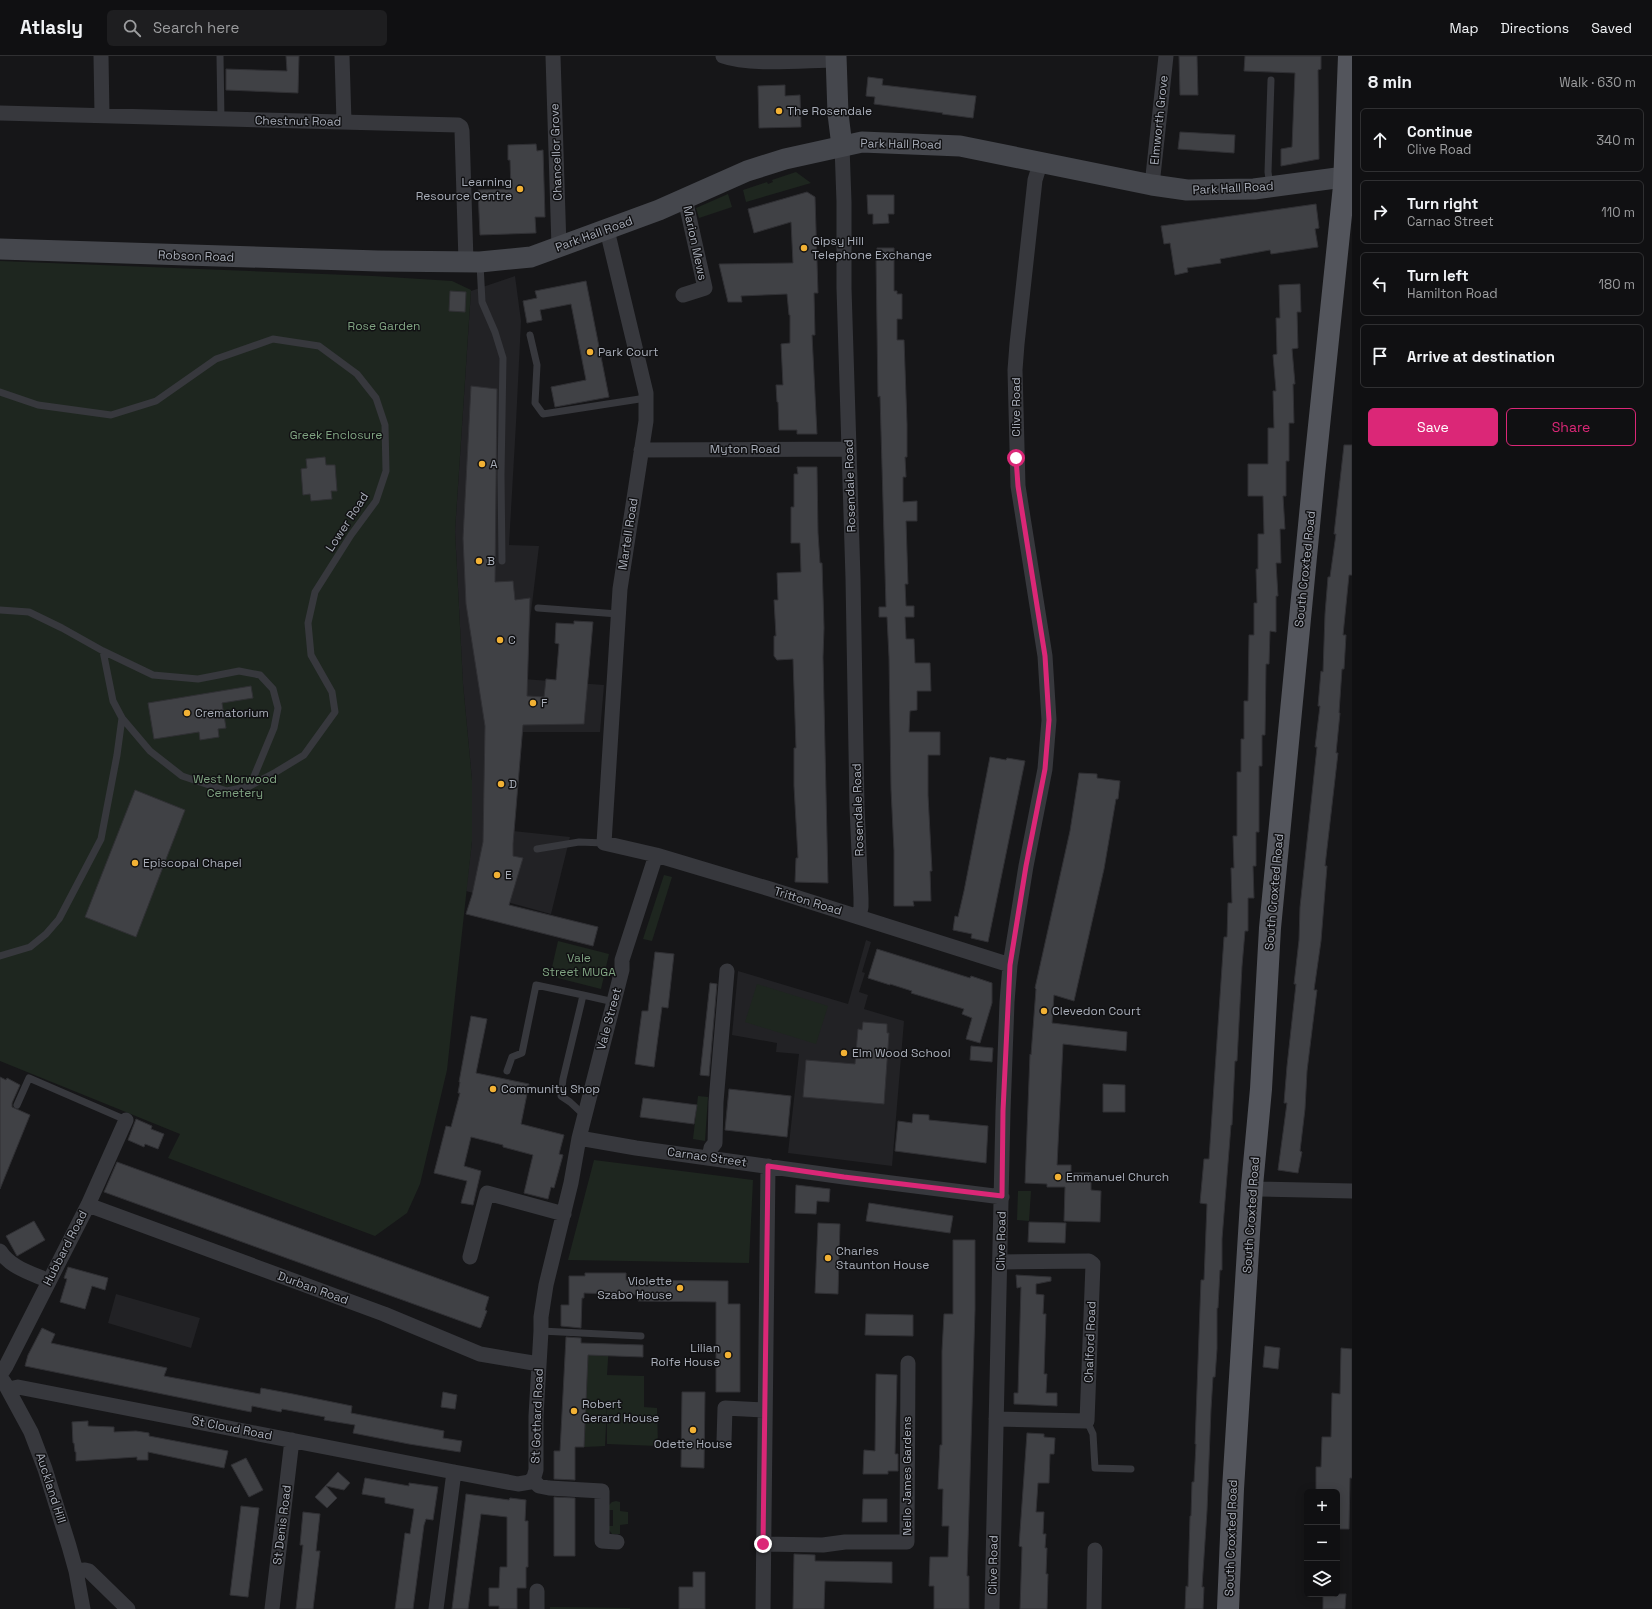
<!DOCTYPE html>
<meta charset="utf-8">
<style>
:root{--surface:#101012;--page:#1e1e20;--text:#f1f3f6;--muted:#9c9d9f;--line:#303032;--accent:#db2777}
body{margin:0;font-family:"Space Grotesk",sans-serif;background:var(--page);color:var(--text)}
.controls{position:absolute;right:12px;bottom:12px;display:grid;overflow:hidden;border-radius:6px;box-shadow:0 2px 10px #0003}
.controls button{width:36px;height:36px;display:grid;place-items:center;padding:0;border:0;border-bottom:1px solid var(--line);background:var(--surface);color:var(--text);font:20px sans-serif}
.stop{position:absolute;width:12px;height:12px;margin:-9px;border:3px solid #db2777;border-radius:50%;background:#fff}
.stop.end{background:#db2777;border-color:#fff;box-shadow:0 1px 4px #0008}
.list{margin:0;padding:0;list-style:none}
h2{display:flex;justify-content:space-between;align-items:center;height:52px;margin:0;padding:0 16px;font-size:17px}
h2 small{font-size:13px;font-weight:400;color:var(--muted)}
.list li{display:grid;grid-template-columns:26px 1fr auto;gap:12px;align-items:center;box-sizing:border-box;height:64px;margin:0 8px 8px;padding:0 8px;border:1px solid var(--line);border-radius:6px}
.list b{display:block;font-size:15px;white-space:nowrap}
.list p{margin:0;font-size:13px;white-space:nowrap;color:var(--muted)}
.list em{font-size:13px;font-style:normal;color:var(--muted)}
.actions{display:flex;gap:8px;padding:12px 16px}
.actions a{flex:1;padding:9px 0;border:1px solid var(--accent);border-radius:6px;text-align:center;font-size:14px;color:var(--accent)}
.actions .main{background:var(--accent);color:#fff}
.icon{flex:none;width:22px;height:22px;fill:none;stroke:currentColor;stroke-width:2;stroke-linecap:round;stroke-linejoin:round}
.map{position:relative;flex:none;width:1352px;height:1553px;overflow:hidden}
header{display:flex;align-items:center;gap:24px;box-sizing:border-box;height:56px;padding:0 20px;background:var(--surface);border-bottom:1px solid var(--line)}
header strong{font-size:19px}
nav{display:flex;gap:22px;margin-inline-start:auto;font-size:14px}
.search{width:280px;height:36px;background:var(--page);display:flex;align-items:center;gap:10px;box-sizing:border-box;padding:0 14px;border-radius:6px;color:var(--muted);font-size:15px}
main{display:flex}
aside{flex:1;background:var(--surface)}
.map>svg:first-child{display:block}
</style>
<header>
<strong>Atlasly</strong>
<div class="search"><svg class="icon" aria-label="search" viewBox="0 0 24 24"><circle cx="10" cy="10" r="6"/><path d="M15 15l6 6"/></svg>Search here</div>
<nav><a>Map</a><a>Directions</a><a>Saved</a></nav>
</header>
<main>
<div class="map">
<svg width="1352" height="1553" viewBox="0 0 1352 1553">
<rect width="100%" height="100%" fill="#161618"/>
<path fill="#222225" d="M515 220 521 265 516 367 509 489 539 490 523 623 604 629 600 676H520L513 775 570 781 551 858 466 835 472 785V724L463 628 455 475 471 235Z
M866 884 871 886 862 916 865 917 859 936 868 939 864 953 904 965 892 1110 788 1097 799 998 776 996 777 987 732 979 738 915 848 948Z
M116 1238 200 1262 191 1292 108 1267Z"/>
<path fill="#1e261f" d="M796 116 811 127 746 146 743 134 767 126 768 128 773 126 772 124Z
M728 138 732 151 699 162 696 152Z
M0 205 373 220 452 225 471 234 455 475 463 628 472 724V785L447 1014 420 1128 407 1157 375 1180 168 1102 180 1078 0 1005Z
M664 819 672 821 652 885 643 883Z
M558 885 609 898 601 933 550 920Z
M757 928 828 950 816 988 745 966Z
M698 1040 708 1041 705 1085 693 1083Z
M594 1104 753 1124 749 1207 568 1204Z
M1018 1135H1031L1029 1165 1017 1164Z
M588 1287 609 1288 607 1319 644 1320V1351L657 1352 658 1390 607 1388V1349L605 1390 584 1391Z
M616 1445 620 1446V1455L628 1456V1468L620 1469V1478H612L609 1474V1470H613V1454H609V1449L612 1446Z
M550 1551 630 1552V1553H550Z"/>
<path fill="#404145" stroke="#303034" d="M286 0H299L298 37 226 34V13L287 15Z
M1179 0H1197L1198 39H1180Z
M1245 0H1321V13L1318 14 1319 103 1281 110V93L1292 91 1295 17 1244 15Z
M868 21 883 23 882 29 976 40 973 62 942 58 943 57 874 48 875 41 866 40Z
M785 29V40L800 39 801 71 759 72 758 30Z
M1180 76 1235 79 1234 97 1178 93Z
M536 88 537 95 543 94 545 161H535L536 177 480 179 478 134 511 133 510 104H508V89Z
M807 136 815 141 818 237H814L815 279H812L817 378H797V374H779L778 346H777L776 329H783L781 288 790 287V259H789L787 238 741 240 742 246H728L719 208 793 207 791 166 754 177 748 153Z
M867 139H894V158H888L889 167 873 168V158H868Z
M1316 148 1319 172 1315 173 1318 191 1271 198 1270 194 1220 203 1221 207 1187 212 1188 216 1175 219 1170 187 1164 188 1161 170Z
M877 192H894V235H897V238H902V263H897V284H904L907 368V401H905L906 421H903V446L917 445V465H906L908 528H905L906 550H914V561H905L906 583H914L915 607H930L931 635H917V654L910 655 909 676H940V699H928V739L932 815H930L931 845H913L914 850H894V795L891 733 889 601 887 561H879V551H886L880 340 878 341 876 201H877Z
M586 225 609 341 555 351 551 331 586 324 571 248 540 254 542 264 527 267 523 245 537 242 535 235Z
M1300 228 1301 256H1297L1298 292 1292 293 1295 328H1293L1294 367H1289V405H1286V440H1283L1285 473H1280L1281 507H1276L1278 540H1276V576L1270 575 1269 608H1266L1265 679H1262V710H1259V776H1256V810H1253L1254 842H1248V875H1245L1242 910 1237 1005H1235L1232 1069H1231L1222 1183V1214H1220L1218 1252H1217V1293L1215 1321H1213L1211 1353 1207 1455 1202 1531H1204L1203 1553H1185L1186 1530 1188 1531 1190 1460H1191L1192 1426H1194L1196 1388H1195L1201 1224H1204L1207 1148 1200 1147 1204 1103H1209L1224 881H1227L1228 847H1232L1231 812H1234L1233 780H1237V716H1241V683H1244V645H1248L1249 579H1254V547H1257L1256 513H1258V478H1264L1263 440H1248V408H1268V372H1274L1273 335H1276L1273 299 1277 298 1276 262H1280L1279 229Z
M450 235 466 236 465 256 449 255Z
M471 330 497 333 495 526 513 525 515 544 530 542 527 640 544 641 546 623 556 624 559 588 555 587 556 567 574 568V565L593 566 584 668 523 669 513 788V800L523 802 509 849 598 871 593 890 466 858 472 839 483 786 485 670 466 548 463 482Z
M1344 389H1352V519H1349L1343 579H1346L1344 613H1342L1339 657H1340L1336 697H1338L1325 810H1327L1321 885 1314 934H1317L1307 1015 1305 1053 1300 1095 1302 1096 1298 1117 1278 1114 1287 1047H1284L1287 1010 1296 928H1294L1299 884 1300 851 1317 691H1315L1320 650H1318L1321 615 1323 616 1325 558 1328 521H1330L1336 478H1334Z
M325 401 326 409H335L337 435H331L332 443 311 445 310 438 303 439 301 413 307 412 306 403Z
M797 411H817L818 477 820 507H822L824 572 823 601 828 827 795 826 796 802H798L794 730V692H796L793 603 777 604 774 600V580H776L774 544H778L777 517 801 516 800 487H791V451H794V418H798Z
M251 630 253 642 222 647 226 672 218 673 219 681 200 684 199 676 154 683 148 647Z
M990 701 1006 704 1007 702 1025 705 988 886 971 882 972 878 953 874 955 860 958 861 964 835Z
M1079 717 1097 718V722L1120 725 1118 743H1116L1104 813 1074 945 1054 939 1052 967 1127 976 1126 995 1063 988 1057 1109H1071V1117H1091V1134L1101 1135 1100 1166 1064 1165 1065 1131H1047V1128L1025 1127 1030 998 1031 999 1036 933 1035 932 1070 775Z
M135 734 185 754 136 881 85 861Z
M877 893 970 922 971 920 992 927V947L980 987 966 983 972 962 962 958 964 953 911 937 912 935 890 928V929L868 922Z
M655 896 674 898 668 952 662 951 654 1011 635 1008 642 955H648Z
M710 927 717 928 709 1020 700 1019Z
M471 960 487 963 476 1017 529 1028 521 1068 564 1079 559 1098 563 1099 554 1132 551 1131 548 1143 524 1137 533 1099 503 1091V1089L471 1081 464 1110 481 1115 473 1149 461 1147 467 1125 434 1117 446 1070 451 1071 460 1037H458L460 1026H459Z
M863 966 887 968V977H889L884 1048 803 1041 806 1004 855 1008 858 973 862 974Z
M971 990 993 992 992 1006 970 1004Z
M0 1021 6 1024 7 1022 20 1029 12 1047V1051L30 1059 0 1133Z
M1103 1028 1125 1029V1056H1103Z
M729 1033 791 1040 787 1081 725 1074Z
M643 1042 697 1049 694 1068 640 1061Z
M913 1058 929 1059V1064L988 1070 986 1107 895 1095 898 1065 912 1067Z
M136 1063 152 1070 151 1073 164 1078 158 1093 145 1088 144 1091 128 1084Z
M117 1106 489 1241 485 1254 487 1255 481 1271 480 1272 104 1136Z
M796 1129 830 1133 829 1146 817 1145 816 1158 795 1157Z
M869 1147 953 1160 950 1177 866 1165Z
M34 1165 45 1184 17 1200 6 1180Z
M1029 1166 1066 1167 1065 1187 1028 1186Z
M818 1167 840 1168 838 1238 815 1237Z
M953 1184H975V1254L967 1520H969V1553H934V1530H929L930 1501H948L949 1470H942L943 1433H938L940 1389H942V1295L944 1258H953Z
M68 1211 108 1222 105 1234 92 1230 85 1253 60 1246 67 1223 64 1222Z
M585 1217H626V1224L728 1225V1248H740V1336H716V1246L638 1245V1239L584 1237V1242H582L581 1272 561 1270V1249H569V1220H585Z
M1016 1219 1051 1221V1225L1036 1228V1238L1044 1239 1043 1258H1046L1044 1318H1047L1046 1337H1057V1350L1014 1348V1337H1018L1021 1231 1017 1232Z
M866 1258 913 1259V1280L865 1279Z
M42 1272 55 1278 51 1287 167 1312 164 1320 260 1338 261 1332 293 1338 352 1350 351 1357 444 1375 443 1382 462 1385 460 1396 409 1388 353 1377 355 1369 324 1364 325 1361 282 1353 281 1356 252 1350 251 1356 25 1310 28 1299Z
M566 1281 581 1282V1287L643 1289V1301L588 1299 584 1391H575V1424L554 1423V1395H560Z
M1265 1290 1280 1292 1278 1313 1263 1311Z
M1341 1292 1352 1293V1422H1350L1349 1473H1337V1436H1316V1411H1321L1322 1381H1331L1332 1337 1340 1338Z
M876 1318 897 1319 895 1398H898V1415H888V1418H863L864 1394 875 1395Z
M443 1336 457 1339 455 1353 441 1351Z
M682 1336H705L704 1412 681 1411Z
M88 1365V1370L114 1371V1376L136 1375 149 1377V1380L228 1395 224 1412 148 1396V1404H137V1401L76 1405V1396H75L74 1387H73L72 1366Z
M1027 1377 1044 1378V1381L1055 1382 1054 1398H1050L1049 1427H1038L1036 1456H1044L1043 1478H1046L1045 1492H1047L1046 1518H1048L1047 1553H1020L1022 1491 1019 1490Z
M246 1402 263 1434 249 1441 231 1409Z
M338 1416 350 1427 344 1434 326 1430 337 1442 327 1452 315 1441Z
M365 1422 409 1430V1427L438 1431 433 1464 426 1463 424 1469 413 1553H395L405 1477 410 1478 414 1453 385 1447V1442L362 1438Z
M466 1438 509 1444 510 1442 526 1444 525 1465H528V1511H526V1532H517V1553H499V1550H489V1532H499L500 1511H507V1461L481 1458 468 1553H452Z
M554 1441 575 1442V1500H554Z
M863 1443H887V1466H862Z
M241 1450 259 1452 248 1541 230 1539Z
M303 1456 320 1458 316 1495H320L313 1553H296L303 1489H300Z
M794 1498 815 1499V1505L892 1506V1527L825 1525 824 1553H793Z
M693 1516H705V1553H679V1531H693Z
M1323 1538H1346L1345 1553H1323Z"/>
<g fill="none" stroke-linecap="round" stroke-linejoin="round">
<path stroke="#37383d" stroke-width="7" d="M220 0 221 63
M1270 130 1268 116 1271 24
M480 208 482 246 495 276 503 302 501 419 502 505
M530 279 537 309 535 347 543 358 646 342
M0 336 38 349 111 359 156 345 216 303 273 283 319 290 357 318 376 342 385 369 386 415 376 445 351 479 315 536 308 567 311 599 332 636 335 656 304 699 276 716 250 730
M538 552 618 558
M0 554 29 556 62 572 103 595 153 619 198 623 239 615 260 619 273 633 278 652 274 672 250 730 227 735 182 720 150 695 122 662 113 645 103 595
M537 793 579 786 604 787
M0 900 30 891 46 878 59 863 101 783 117 699 122 662
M507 1015 512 1001 522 997 536 929 583 939
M17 1049 29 1022 126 1064
M585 1060 570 1046 561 1040 563 1023 581 948 583 939 614 946
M541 1275 641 1280
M1087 1365 1093 1378 1095 1412 1131 1413"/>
<path stroke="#37383d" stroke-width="15" d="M101 0 102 59
M342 0 344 66
M553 0 559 191
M723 0C750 10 807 4 836 4
M0 57 458 69 461 71 462 75 466 205
M842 90 844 146V232L853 522 857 751 861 842V851L859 860
M1152 129 1166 0
M607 174 646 337V365L620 533 604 787 656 799 770 833 1010 909
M683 239 705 232 685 143
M641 394 848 393
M579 1082 636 1092 844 1121 1002 1141
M709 1102 711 1092 715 1087 716 1046 727 915
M1252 1130 1259 1133 1352 1135
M88 1149 384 1258 480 1298 539 1308
M0 1195C11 1212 31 1217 49 1225
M470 1201 487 1137 564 1158
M0 1319 6 1310 88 1149 126 1064
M4 1326 31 1376 45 1413 69 1490 76 1515 83 1553
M9 1333 18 1331 454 1416 518 1428 530 1426 534 1421 536 1414V1360L541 1275V1261L546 1229 571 1127 579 1082 622 914V904L656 799
M996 1363 1087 1365 1093 1208 1089 1205 1000 1206
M724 1385 725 1352 764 1354
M533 1424 539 1430 549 1432 602 1435V1485L617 1486
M763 1488 823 1489 845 1486H907L908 1307
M76 1515 85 1514 89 1515 128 1553
M272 1553 292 1384
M436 1553 454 1416
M537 1553V1535
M763 1553 768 1110
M992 1553 1003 1055 1007 946 1010 909 1026 810 1045 713 1049 664 1045 600 1018 430 1015 314 1017 288 1035 124 1041 105
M1094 1553 1095 1494"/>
<path stroke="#45474d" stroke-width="21" d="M836 0 838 58 842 90
M0 193 378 205 480 206 531 201 659 154 747 115 785 103 862 86 960 90 1152 129 1187 134 1254 133 1352 120"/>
<path stroke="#53555c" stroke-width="22" d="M1228 1553 1233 1433 1252 1130 1261 1033 1270 872 1314 418 1344 130 1349 0"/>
</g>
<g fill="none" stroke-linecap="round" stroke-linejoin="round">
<path stroke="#db2777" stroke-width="5" d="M763 1488 768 1110 844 1121 1002 1140 1003 1055 1010 909 1026 810 1045 713 1049 664 1045 600 1018 430 1016 402"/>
</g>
<g fill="#f2b134" stroke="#111113" stroke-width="1.5">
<circle cx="779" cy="55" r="4"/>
<circle cx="520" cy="133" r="4"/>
<circle cx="804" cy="192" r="4"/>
<circle cx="590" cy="296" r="4"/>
<circle cx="482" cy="408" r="4"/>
<circle cx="479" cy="505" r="4"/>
<circle cx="500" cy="584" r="4"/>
<circle cx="533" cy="647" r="4"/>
<circle cx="187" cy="657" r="4"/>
<circle cx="501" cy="728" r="4"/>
<circle cx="135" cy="807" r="4"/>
<circle cx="497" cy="819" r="4"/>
<circle cx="1044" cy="955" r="4"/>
<circle cx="844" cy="997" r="4"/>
<circle cx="493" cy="1033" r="4"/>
<circle cx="1058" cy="1121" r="4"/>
<circle cx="828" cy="1202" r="4"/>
<circle cx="680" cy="1232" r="4"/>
<circle cx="728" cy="1299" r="4"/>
<circle cx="574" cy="1355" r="4"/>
<circle cx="693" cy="1374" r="4"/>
</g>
<g text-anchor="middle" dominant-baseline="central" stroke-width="3" stroke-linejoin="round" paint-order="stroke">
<g font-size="12" fill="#a8adb8" stroke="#111113" text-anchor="start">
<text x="787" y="55">The Rosendale</text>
<text x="512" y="126" text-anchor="end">Learning<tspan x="512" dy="14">Resource Centre</tspan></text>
<text x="812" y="185">Gipsy Hill<tspan x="812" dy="14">Telephone Exchange</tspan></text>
<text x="598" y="296">Park Court</text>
<text x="490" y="408">A</text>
<text x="487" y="505">B</text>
<text x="508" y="584">C</text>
<text x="541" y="647">F</text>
<text x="195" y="657">Crematorium</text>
<text x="509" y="728">D</text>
<text x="143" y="807">Episcopal Chapel</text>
<text x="505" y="819">E</text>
<text x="1052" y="955">Clevedon Court</text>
<text x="852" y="997">Elm Wood School</text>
<text x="501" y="1033">Community Shop</text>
<text x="1066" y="1121">Emmanuel Church</text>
<text x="836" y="1195">Charles<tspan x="836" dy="14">Staunton House</tspan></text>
<text x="672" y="1225" text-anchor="end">Violette<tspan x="672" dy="14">Szabo House</tspan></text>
<text x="720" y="1292" text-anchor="end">Lilian<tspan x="720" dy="14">Rolfe House</tspan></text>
<text x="582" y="1348">Robert<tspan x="582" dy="14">Gerard House</tspan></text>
<text x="693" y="1388" text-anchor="middle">Odette House</text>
</g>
<g font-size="12" fill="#a8adb8" stroke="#111113">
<text transform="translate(1159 64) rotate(-84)">Elmworth Grove</text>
<text transform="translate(298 65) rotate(1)">Chestnut Road</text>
<text transform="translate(901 88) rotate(1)">Park Hall Road</text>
<text transform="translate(556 96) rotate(-92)">Chancellor Grove</text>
<text transform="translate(1233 132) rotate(-3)">Park Hall Road</text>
<text transform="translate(594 178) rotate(-20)">Park Hall Road</text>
<text transform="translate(695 187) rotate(78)">Marion Mews</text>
<text transform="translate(196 200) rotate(2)">Robson Road</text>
<text transform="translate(1016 351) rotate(-90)">Clive Road</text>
<text x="745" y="393">Myton Road</text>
<text transform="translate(850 430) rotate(-92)">Rosendale Road</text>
<text transform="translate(347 466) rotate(-57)">Lower Road</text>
<text transform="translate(628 478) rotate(-81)">Martell Road</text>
<text transform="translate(1305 513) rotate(-84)">South Croxted Road</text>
<text transform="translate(858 754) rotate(-92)">Rosendale Road</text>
<text transform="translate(1274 836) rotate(-85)">South Croxted Road</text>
<text transform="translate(808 845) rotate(17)">Tritton Road</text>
<text transform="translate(609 963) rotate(-75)">Vale Street</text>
<text transform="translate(707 1101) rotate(8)">Carnac Street</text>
<text transform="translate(1251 1159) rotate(-86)">South Croxted Road</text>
<text transform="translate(1001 1185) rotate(-89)">Clive Road</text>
<text transform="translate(65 1192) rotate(-63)">Hubbard Road</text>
<text transform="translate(313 1232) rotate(20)">Durban Road</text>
<text transform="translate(1090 1286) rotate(-88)">Chalford Road</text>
<text transform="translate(537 1360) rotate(-88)">St Gothard Road</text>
<text transform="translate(232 1372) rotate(11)">St Cloud Road</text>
<text transform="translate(907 1420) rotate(-90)">Nello James Gardens</text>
<text transform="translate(51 1432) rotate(72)">Auckland Hill</text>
<text transform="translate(282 1469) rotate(-83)">St Denis Road</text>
<text transform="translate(1231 1482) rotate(-88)">South Croxted Road</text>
<text transform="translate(993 1509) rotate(-89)">Clive Road</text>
</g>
<g font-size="12" fill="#7fa381" stroke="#111113">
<text x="384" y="270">Rose Garden</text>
<text x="336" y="379">Greek Enclosure</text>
<text x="235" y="723">West Norwood<tspan x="235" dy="14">Cemetery</tspan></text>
<text x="579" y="902">Vale<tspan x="579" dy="14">Street MUGA</tspan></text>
</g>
</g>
</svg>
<div class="controls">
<button>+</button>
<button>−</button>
<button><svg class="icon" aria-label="layers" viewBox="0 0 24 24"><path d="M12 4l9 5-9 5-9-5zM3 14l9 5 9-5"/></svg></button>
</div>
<div class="stop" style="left:1016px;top:402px"></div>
<div class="stop end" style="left:763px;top:1488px"></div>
</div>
<aside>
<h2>8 min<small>Walk · 630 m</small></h2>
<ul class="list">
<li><svg class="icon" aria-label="ahead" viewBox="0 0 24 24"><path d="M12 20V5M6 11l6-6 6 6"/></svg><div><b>Continue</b><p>Clive Road</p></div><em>340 m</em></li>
<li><svg class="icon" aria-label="right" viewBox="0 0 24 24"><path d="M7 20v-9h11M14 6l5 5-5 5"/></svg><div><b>Turn right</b><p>Carnac Street</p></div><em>110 m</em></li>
<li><svg class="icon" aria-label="left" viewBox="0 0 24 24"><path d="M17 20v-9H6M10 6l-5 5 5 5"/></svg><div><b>Turn left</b><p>Hamilton Road</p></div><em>180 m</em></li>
<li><svg class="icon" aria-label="arrive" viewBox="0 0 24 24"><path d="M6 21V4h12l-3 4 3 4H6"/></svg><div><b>Arrive at destination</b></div></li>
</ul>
<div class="actions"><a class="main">Save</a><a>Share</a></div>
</aside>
</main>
